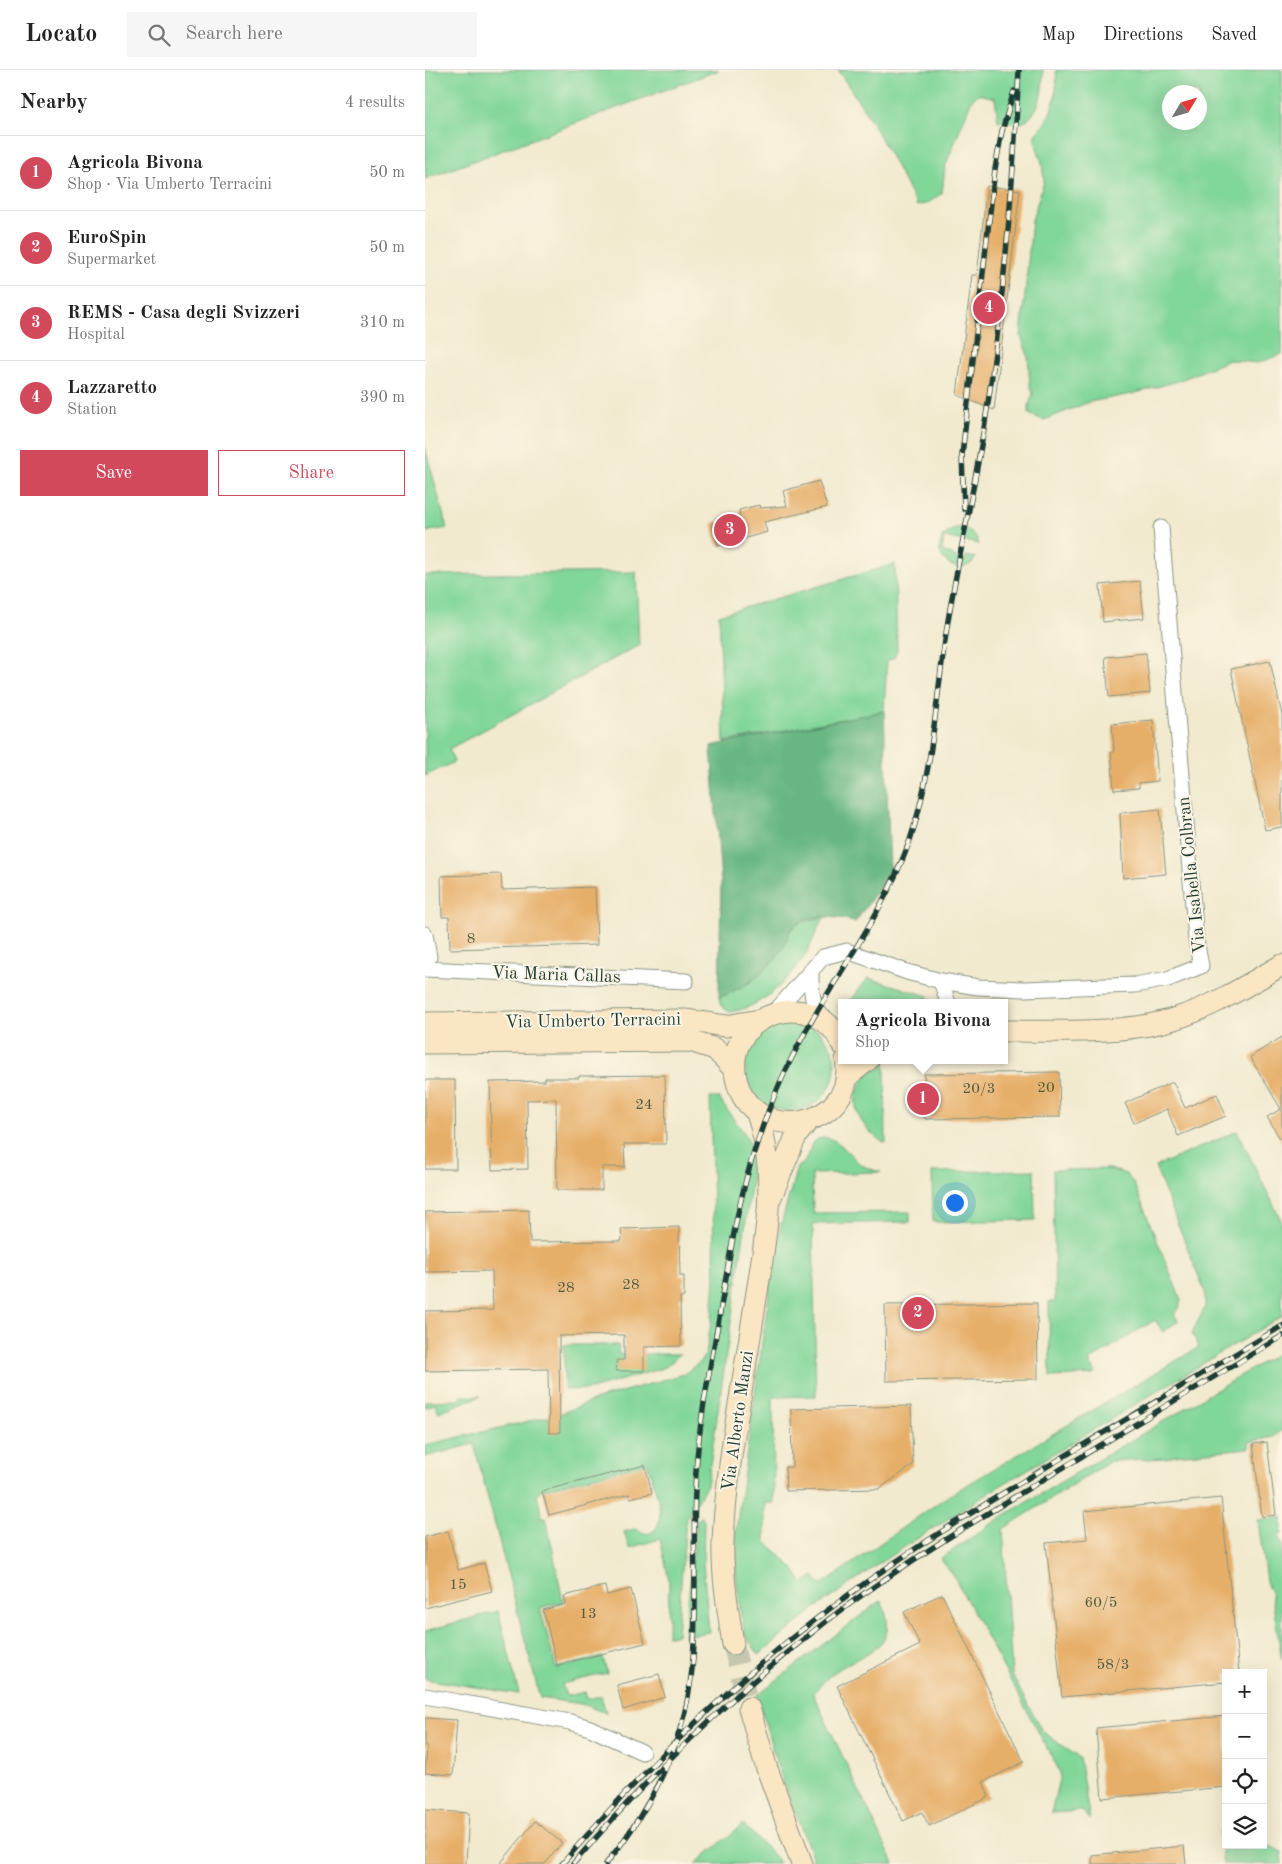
<!DOCTYPE html>
<meta charset="utf-8">
<style>
:root{--surface:#fff;--page:#f6f6f6;--text:#222;--muted:#767676;--line:#e0e0e0;--accent:#d1495b}
body{margin:0;font-family:"Old Standard TT",serif;background:var(--page);color:var(--text)}
.controls{position:absolute;right:15px;bottom:15px;display:grid;overflow:hidden;border-radius:0px;box-shadow:0 5px 20px #0002}
.controls button{width:45px;height:45px;display:grid;place-items:center;padding:0;border:0;border-bottom:1px solid var(--line);background:var(--surface);color:var(--text);font:25px sans-serif}
.compass{position:absolute;left:737px;top:15px;width:45px;height:45px;border-radius:50%;background:var(--surface);box-shadow:0 5px 20px #0002;rotate:52deg}
.you{position:absolute;left:529px;top:1132px;width:18px;height:18px;margin:-12px;border:4px solid #fff;border-radius:50%;background:#1a73e8;box-shadow:0 0 0 8px #1a73e833}
.badge{display:grid;place-items:center;width:32px;height:32px;border-radius:50%;background:var(--accent);color:#fff;font-size:16px;font-weight:700}
.pin{position:absolute;translate:-50% -50%;border:2px solid #fff;box-shadow:0 1px 5px #0006}
.popup{position:absolute;left:413px;top:929px;width:170px;height:65px;box-sizing:border-box;display:grid;place-content:center;border-radius:0px;background:var(--surface);filter:drop-shadow(0 1px 4px #0005);font-size:16px;white-space:nowrap;color:var(--muted)}
.popup b{font-size:19px;color:var(--text)}
.popup::after{content:'';position:absolute;left:50%;top:100%;margin-left:-10px;border:10px solid transparent;border-top-color:var(--surface)}
.list{margin:0;padding:0;list-style:none}
h2{display:flex;justify-content:space-between;align-items:center;height:65px;margin:0;padding:0 20px;font-size:21px}
h2 small{font-size:16px;font-weight:400;color:var(--muted)}
.list li{display:grid;grid-template-columns:32px 1fr auto;gap:15px;align-items:center;box-sizing:border-box;height:75px;padding:0 20px;border-top:1px solid var(--line)}
.list b{display:block;font-size:19px;white-space:nowrap}
.list p{margin:0;font-size:16px;white-space:nowrap;color:var(--muted)}
.list em{font-size:16px;font-style:normal;color:var(--muted)}
.actions{display:flex;gap:10px;padding:15px 20px}
.actions a{flex:1;padding:11px 0;border:1px solid var(--accent);border-radius:0px;text-align:center;font-size:18px;color:var(--accent)}
.actions .main{background:var(--accent);color:#fff}
.icon{flex:none;width:28px;height:28px;fill:none;stroke:currentColor;stroke-width:2;stroke-linecap:round;stroke-linejoin:round}
.map{position:relative;flex:none;width:857px;height:1794px;overflow:hidden}
header{display:flex;align-items:center;gap:30px;box-sizing:border-box;height:70px;padding:0 25px;background:var(--surface);border-bottom:1px solid var(--line)}
header strong{font-size:24px}
nav{display:flex;gap:28px;margin-inline-start:auto;font-size:18px}
.search{width:350px;height:45px;background:var(--page);display:flex;align-items:center;gap:12px;box-sizing:border-box;padding:0 18px;border-radius:0px;color:var(--muted);font-size:19px}
main{display:flex}
aside{flex:1;background:var(--surface)}
.map>svg:first-child{display:block}
</style>
<header>
<strong>Locato</strong>
<div class="search"><svg class="icon" aria-label="search" viewBox="0 0 24 24"><circle cx="10" cy="10" r="6"/><path d="M15 15l6 6"/></svg>Search here</div>
<nav><a>Map</a><a>Directions</a><a>Saved</a></nav>
</header>
<main>
<aside>
<h2>Nearby<small>4 results</small></h2>
<ul class="list">
<li><span class="badge">1</span><div><b>Agricola Bivona</b><p>Shop · Via Umberto Terracini</p></div><em>50 m</em></li>
<li><span class="badge">2</span><div><b>EuroSpin</b><p>Supermarket</p></div><em>50 m</em></li>
<li><span class="badge">3</span><div><b>REMS - Casa degli Svizzeri</b><p>Hospital</p></div><em>310 m</em></li>
<li><span class="badge">4</span><div><b>Lazzaretto</b><p>Station</p></div><em>390 m</em></li>
</ul>
<div class="actions"><a class="main">Save</a><a>Share</a></div>
</aside>
<div class="map">
<svg width="857" height="1794" viewBox="0 0 857 1794">
<rect width="100%" height="100%" fill="#fcf5e5"/>
<filter id="ink" filterUnits="userSpaceOnUse"><feTurbulence type="fractalNoise" baseFrequency=".02" numOctaves="2"/><feDisplacementMap in="SourceGraphic" scale="10" xChannelSelector="R" yChannelSelector="G"/><feConvolveMatrix kernelMatrix="1 2 1 2 8 2 1 2 1" color-interpolation-filters="sRGB"/></filter>
<filter id="wash" filterUnits="userSpaceOnUse"><feTurbulence type="fractalNoise" baseFrequency=".0096" numOctaves="4" result="noise"/><feDisplacementMap in="SourceGraphic" scale="20" xChannelSelector="R" yChannelSelector="G"/><feGaussianBlur stdDeviation="1.12" result="paint"/><feColorMatrix in="noise" values="0 0 0 0 0 0 0 0 0 0 0 0 0 0 0 0 0 1.4 0 .05"/><feComposite in="paint" operator="in"/></filter>
<g filter="url(#wash)">
<rect width="100%" height="100%" fill="#f1eacf"/>
<path fill="#81d69a" stroke="#508a67" fill-rule="evenodd" d="M0 0H294L0 109Z
M413 0H618C618 19 616 45 596 53L573 51 570 28 554 24 547 29 520 97 517 123 503 133 492 136 449 55Z
M631 0H857V284L833 293 804 290 753 311 707 324 664 332 619 350 604 344V334L608 324 605 315 603 286 596 266 607 150 619 111 617 93 610 71V64C628 48 633 23 631 0ZM744 22H774V52H744Z
M0 377 22 458 0 462Z
M530 458C542 457 550 462 554 474L519 467 517 481C525 483 531 489 540 491L541 486 551 488C539 505 518 497 514 479L518 466Z
M470 494 472 581 469 588 462 591 459 641 299 672 294 545Z
M211 502 214 575 24 679 29 692 0 706V505Z
M400 847C391 858 389 870 382 882 367 908 336 939 304 942L296 936 294 928 326 912 359 876 364 861 376 852Z
M443 908 503 926V933H424Z
M320 996a45 45 0 1 1 90 0a45 45 0 1 1-90 0Z
M457 990H460L461 1073C452 1070 447 1064 440 1056 420 1031 435 1008 457 990Z
M285 1028H294C307 1051 324 1061 330 1089L282 1415 261 1448 252 1565 243 1566 244 1510 235 1469 204 1478 199 1462 210 1459 222 1464C248 1458 227 1411 222 1393L115 1420 112 1425 117 1447H121L138 1532 115 1538 131 1598 178 1587 182 1603 137 1614 141 1626 160 1622 162 1629 176 1626 181 1643 156 1634 115 1628 49 1374 0 1387V1375L135 1344 172 1329 259 1304 274 1293 281 1284 287 1247 290 1208Z
M812 1061 857 1152V1246L570 1419 462 1488 392 1537 334 1585 320 1564 316 1545 311 1505V1460L351 1173 372 1097 379 1093 388 1072C407 1058 421 1082 434 1093 441 1098 448 1100 456 1102L387 1104 388 1143 485 1142V1152L388 1154 391 1326 348 1327 349 1433H340V1471L367 1497 378 1513 389 1506 396 1515 520 1428 774 1277 767 1263 780 1237V1222L730 1097Z
M685 1099 701 1104 709 1114 756 1230 754 1239 749 1244 753 1251 738 1262 730 1250 664 1291 671 1303 668 1305 625 1307 624 1232H630L628 1100Z
M609 1100 610 1150 508 1152 507 1102Z
M139 1275H193L194 1284H255L241 1297 166 1319 139 1320Z
M857 1281V1360L849 1367 824 1372V1378L749 1385 741 1388 686 1391 578 1459 587 1605 617 1661 654 1688 665 1750 657 1741 626 1743 635 1705 634 1700 527 1503 515 1489 575 1448Z
M36 1326H56L13 1342 11 1334 0 1337V1331L34 1330Z
M276 1446 279 1451 278 1492 284 1562 259 1566 272 1450Z
M857 1447V1464L853 1466 857 1476V1590L846 1521 843 1518 841 1511 833 1450Z
M456 1530C478 1581 438 1580 407 1604 400 1609 394 1617 388 1624L469 1794H390L353 1698 332 1625Z
M73 1541 94 1624 0 1609V1561Z
M318 1754 351 1788 354 1794H270Z
M801 1761V1775H807V1780L845 1776 857 1782V1794H798L795 1762Z"/>
<path fill="#68b782" stroke="#447a5b" d="M459 641 465 798 453 820 430 852C412 846 379 842 365 861 362 865 362 871 360 875 355 883 347 893 340 900 327 913 311 920 294 928L296 811 286 676Z"/>
<g id="blocks">
<path fill="#e6af69" d="M562 116 595 120 569 340 532 325 547 205H552Z
M394 411 402 437 339 452 342 462 293 476 287 453 315 445 314 440 334 435 335 438 362 436 358 421Z
M715 511 719 548 678 552 675 515Z
M721 583 725 623 684 627 680 587Z
M845 591 857 645V757L840 760 806 599Z
M728 650 733 711 714 713V718L689 720 686 682H689L687 654Z
M735 739 741 804 698 808 695 743Z
M76 804 77 820 170 817 172 875 25 879 24 847H17L16 806Z
M857 967V1072L842 1047 856 1039 825 987Z
M634 1002 635 1047 500 1049 499 1004Z
M240 1005 241 1074H199L200 1097H177V1120H132L131 1029 102 1030 103 1099 67 1100 65 1012 120 1011V1008H154V1006Z
M0 1010H30L31 1099H0Z
M748 1012 760 1038 792 1024 801 1046 753 1066 742 1039 709 1053 700 1033Z
M104 1140 105 1172 197 1171 196 1159 254 1157 255 1206H259V1227H255L256 1276 219 1277V1301H191L192 1290H199V1265L134 1266 135 1363H124L123 1299 0 1301V1241L68 1240 67 1201 0 1202V1142Z
M612 1233 613 1309 461 1311 460 1235Z
M486 1336 488 1395 454 1419 361 1421 360 1397H367L366 1339Z
M842 1372 851 1445 837 1447 828 1374Z
M220 1395 227 1423 205 1428 204 1424 124 1445 117 1421Z
M796 1428 814 1603H801V1612L637 1627 621 1473 662 1469 659 1441Z
M23 1461 33 1500 59 1493 67 1521 0 1538V1467Z
M180 1516 182 1525 206 1519 220 1573 132 1595 118 1540 141 1534 139 1526Z
M517 1524 599 1692 558 1712 564 1727 504 1756 497 1742 478 1751 412 1616 495 1575 479 1542Z
M234 1604 240 1627 198 1640 192 1615Z
M801 1646V1717L677 1728 671 1658Z
M0 1648 32 1650 28 1705 0 1703 2 1676H0Z
M0 1740 44 1743 41 1794H0Z
M110 1751 137 1773 120 1794H75Z
M759 1776 761 1794H667V1785Z"/>
</g>
</g>
<g filter="url(#ink)">
<use href="#blocks" fill-opacity="0" stroke="#889482" stroke-width="1"/>
<g fill="none" stroke-linecap="round" stroke-linejoin="round">
<path stroke="#c7c7b0" stroke-width="21" stroke-dasharray="21 11" stroke-linecap="butt" d="M308 1574 324 1638"/>
<g stroke="#889482" stroke-width="17">
<path id="street" d="M0 864 4 887 0 896
M0 899 261 911
M386 903C386 921 387 933 396 949
M516 911 523 933
M349 943 398 887 422 881 482 902 516 911 553 917 599 919 710 915 743 909 776 896 771 870 736 458
M0 1626 145 1652 165 1658 217 1682"/>
</g>
<g stroke="#889482" stroke-width="23">
<path id="secondary" d="M0 953 260 950 301 956 334 950
M579 961C635 961 702 965 755 947 791 935 824 914 857 895
M0 973 265 971 290 979 309 999
M417 974C390 913 297 944 311 1008 326 1079 433 1059 421 990
M421 1007 443 990
M346 1127 371 1066 383 1051
M308 1574C303 1540 297 1506 298 1472 301 1399 316 1326 327 1254 337 1183 357 1110 331 1041
M324 1638 341 1696 377 1794"/>
</g>
<use href="#street" stroke="#fff" stroke-width="15"/>
<use href="#secondary" stroke="#fbe6c4" stroke-width="21"/>
<g stroke="#1f3d34" stroke-width="5.5">
<path id="rail" d="M539 439 537 385 570 99 577 61 589 21
M137 1794C216 1702 302 1616 399 1543 470 1489 547 1442 623 1396 701 1350 779 1303 857 1256
M148 1794C224 1705 309 1622 403 1550 470 1499 543 1455 616 1411 696 1362 777 1315 857 1266
M181 1794C227 1737 260 1673 267 1599 274 1534 266 1468 271 1402 274 1353 284 1303 293 1254 300 1214 306 1174 315 1134 329 1073 351 1014 382 959 417 897 461 838 485 770 510 696 511 616 525 539 536 475 551 410 561 346 579 231 588 116 594 0"/>
</g>
<use href="#rail" stroke="#fcf5e5" stroke-width="4" stroke-dasharray="11" stroke-linecap="butt"/>
</g>
</g>
<g text-anchor="middle" dominant-baseline="central" stroke-width="4" stroke-linejoin="round" paint-order="stroke">
<g font-size="15" fill="#515a41">
<text x="46" y="869">8</text>
<text x="621" y="1018">20</text>
<text x="554" y="1019">20/3</text>
<text x="219" y="1035">24</text>
<text x="206" y="1215">28</text>
<text x="141" y="1218">28</text>
<text x="33" y="1515">15</text>
<text x="676" y="1533">60/5</text>
<text x="163" y="1544">13</text>
<text x="688" y="1595">58/3</text>
</g>
<g font-size="18" fill="#1f3d34" stroke="#fcf5e5">
<text transform="translate(767 805) rotate(-96)">Via Isabella Colbran</text>
<text transform="translate(131 905) rotate(2)">Via Maria Callas</text>
<text transform="translate(168 951) rotate(-1)">Via Umberto Terracini</text>
<text transform="translate(313 1351) rotate(-82)">Via Alberto Manzi</text>
</g>
</g>
</svg>
<div class="controls">
<button>+</button>
<button>−</button>
<button><svg class="icon" aria-label="locate" viewBox="0 0 24 24"><circle cx="12" cy="12" r="6"/><path d="M12 2v4M12 18v4M2 12h4M18 12h4"/></svg></button>
<button><svg class="icon" aria-label="layers" viewBox="0 0 24 24"><path d="M12 4l9 5-9 5-9-5zM3 14l9 5 9-5"/></svg></button>
</div>
<svg class="compass" viewBox="-18 -18 36 36"><path d="M0-13l5 13h-10z" fill="#e53935"/><path d="M0 13l5-13h-10z" fill="#767676"/></svg>
<div class="you"></div>
<div class="pin badge" style="left:498px;top:1029px">1</div>
<div class="popup"><b>Agricola Bivona</b>Shop</div>
<div class="pin badge" style="left:493px;top:1243px">2</div>
<div class="pin badge" style="left:305px;top:460px">3</div>
<div class="pin badge" style="left:564px;top:238px">4</div>
</div>
</main>
